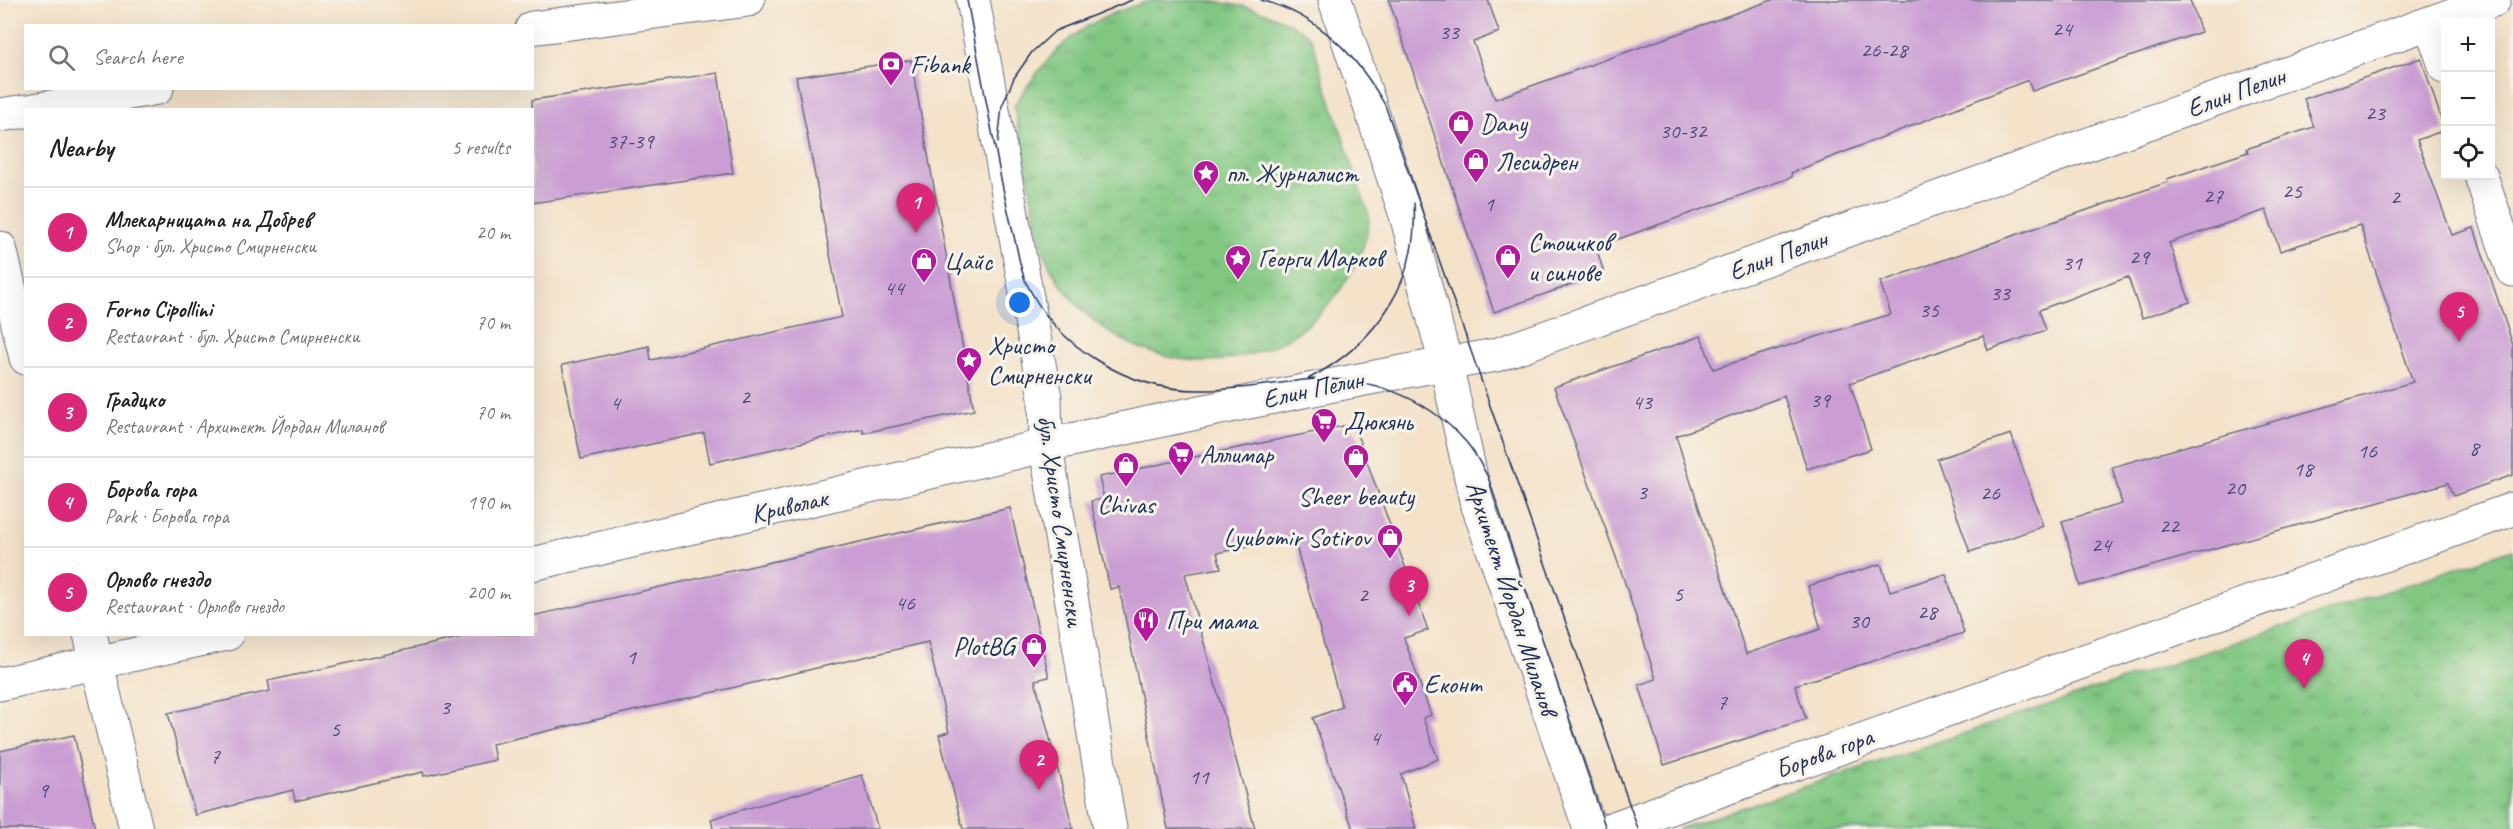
<!DOCTYPE html>
<meta charset="utf-8">
<style>
:root{--surface:#fff;--page:#f2f2f2;--text:#222;--muted:#767676;--line:#e0e0e0;--accent:#db2777}
body{margin:0;font-family:Caveat,sans-serif;background:var(--page);color:var(--text)}
.controls{position:absolute;right:18px;top:18px;display:grid;overflow:hidden;border-radius:0px;box-shadow:0 6px 24px #0002}
.controls button{width:54px;height:54px;display:grid;place-items:center;padding:0;border:0;border-bottom:2px solid var(--line);background:var(--surface);color:var(--text);font:30px sans-serif}
.you{position:absolute;left:1020px;top:303px;width:21px;height:21px;margin:-15px;border:4px solid #fff;border-radius:50%;background:#1a73e8;box-shadow:0 0 0 9px #1a73e833}
.badge{display:grid;place-items:center;width:39px;height:39px;border-radius:50%;background:var(--accent);color:#fff;font-size:20px;font-weight:700}
.pin{position:absolute;translate:-50% -50px;filter:drop-shadow(0 2px 3px #0008)}
.pin::after{content:'';position:absolute;top:32px;width:21px;height:18px;background:inherit;clip-path:polygon(0 0,100% 0,50% 100%)}
.list{margin:0;padding:0;list-style:none}
h2{display:flex;justify-content:space-between;align-items:center;height:78px;margin:0;padding:0 24px;font-size:26px}
h2 small{font-size:20px;font-weight:400;color:var(--muted)}
.list li{display:grid;grid-template-columns:39px 1fr auto;gap:18px;align-items:center;box-sizing:border-box;height:90px;padding:0 24px;border-top:2px solid var(--line)}
.list b{display:block;font-size:22px;white-space:nowrap}
.list p{margin:0;font-size:20px;white-space:nowrap;color:var(--muted)}
.list em{font-size:20px;font-style:normal;color:var(--muted)}
.icon{flex:none;width:33px;height:33px;fill:none;stroke:currentColor;stroke-width:2;stroke-linecap:round;stroke-linejoin:round}
.map{position:relative;flex:none;width:2513px;height:829px;overflow:hidden}
.search{position:absolute;background:var(--surface);box-shadow:0 6px 24px #0002;left:24px;top:24px;width:510px;height:66px;display:flex;align-items:center;gap:15px;box-sizing:border-box;padding:0 21px;border-radius:0px;color:var(--muted);font-size:22px}
.panel{position:absolute;background:var(--surface);box-shadow:0 6px 24px #0002;left:24px;top:108px;width:510px;height:528px;border-radius:0px}
.map>svg:first-child{display:block}
</style>
<div class="map">
<svg width="2513" height="829" viewBox="0 0 2513 829">
<defs>
<pattern id="park-tufts" width="24" height="20" patternUnits="userSpaceOnUse" patternTransform="scale(1.5)"><rect width="24" height="20" fill="#81c782"/><path d="M3 7l-1-3M5 7V3M7 7l1-3M15 17l-1-3M17 17v-4M19 17l1-3" fill="none" stroke="#69a26e"/></pattern>
</defs>
<rect width="100%" height="100%" fill="#f7f3e8"/>
<filter id="ink" filterUnits="userSpaceOnUse"><feTurbulence type="fractalNoise" baseFrequency=".0167" numOctaves="2"/><feDisplacementMap in="SourceGraphic" scale="12" xChannelSelector="R" yChannelSelector="G"/><feConvolveMatrix kernelMatrix="1 2 1 2 8 2 1 2 1" color-interpolation-filters="sRGB"/></filter>
<filter id="wash" filterUnits="userSpaceOnUse"><feTurbulence type="fractalNoise" baseFrequency=".008" numOctaves="4" result="noise"/><feDisplacementMap in="SourceGraphic" scale="24" xChannelSelector="R" yChannelSelector="G"/><feGaussianBlur stdDeviation="1.35" result="paint"/><feColorMatrix in="noise" values="0 0 0 0 0 0 0 0 0 0 0 0 0 0 0 0 0 1.4 0 .05"/><feComposite in="paint" operator="in"/></filter>
<g filter="url(#wash)">
<rect width="100%" height="100%" fill="#f4e2c9"/>
<path fill="url(#park-tufts)" stroke="#4e7b70" stroke-width="1.5" d="M1154 0C1203 0 1249 0 1292 25 1298 29 1308 33 1311 39 1315 45 1316 55 1318 62 1324 80 1330 98 1336 116 1344 142 1353 167 1361 193 1364 201 1370 212 1369 220 1367 246 1352 274 1337 294 1261 394 1115 378 1053 272 1040 250 1037 224 1032 199 1026 168 1020 137 1014 106 1053 45 1084 18 1154 0Z
M2513 549V829H1678Z"/>
<g id="blocks">
<path fill="#ca9ed4" d="M1389 0H1488L1499 32 1473 42 1495 99 1772 0H2190L2201 32 2032 91 2028 80 1791 173 1792 177 1596 247 1604 273 1494 312Z
M2421 58 2445 130 2417 140 2452 235 2474 228 2513 345V475L2453 496 2448 483 2080 586 2062 521 2122 504 2112 467 2413 382 2360 225 2280 251 2266 210 2169 243 2190 302 2142 318 2128 277 2039 310 2046 330 1988 350 1983 336 1850 383 1871 449 1807 469 1784 396 1676 436 1746 654 1821 629 1808 586 1881 564 1890 591 1946 574 1964 633 1795 685 1806 719 1664 765 1639 685 1656 679 1621 571 1554 387 1701 336 1713 369 1891 314 1880 282 2168 182 2167 179 2248 152 2246 149 2314 127 2304 99Z
M911 60 974 410 863 433V429L710 463 704 433 581 459 562 365 649 346 651 360 842 317 796 77Z
M718 73 733 173 532 203V100Z
M1343 426 1353 429 1358 437 1428 630 1404 638 1431 715 1423 718 1438 759 1401 774 1416 829H1353L1313 718 1342 707 1293 536 1217 553 1221 568 1185 574 1255 829H1168L1119 587 1110 589 1091 501 1104 499 1099 477Z
M2011 434 2043 526 1970 552 1937 459Z
M1010 508 1049 677 1035 680 1073 829H963L939 735 949 732 928 642 492 744 495 760 424 776 423 772 295 801 293 790 195 815 168 713 270 691 268 681 476 634H532V616Z
M74 735 95 829H0V751Z
M862 775 878 829H713L711 819Z"/>
</g>
</g>
<g filter="url(#ink)">
<use href="#blocks" fill-opacity="0" stroke="#676e83" stroke-width="1.5"/>
<g fill="none" stroke-linecap="round" stroke-linejoin="round">
<g stroke="#676e83" stroke-width="35">
<path id="minor" d="M973 0 1045 397 1046 447 1110 829
M1335 0 1406 215 1446 364 1476 500 1590 829
M2430 23 2446 68
M532 28 748 0
M34 110 157 88
M0 115 26 111
M2481 176 2513 270
M0 248 26 358
M532 564C853 491 1172 411 1496 355L2494 0
M90 634 136 829
M0 684 227 634
M1611 829 2513 509"/>
</g>
<use href="#minor" stroke="#fff" stroke-width="33"/>
<path stroke="#1b2f5e" stroke-width="1.5" d="M967 0C978 58 989 116 1000 174 1005 199 1011 224 1017 249 1019 259 1021 270 1025 280 1056 348 1130 392 1204 390 1237 390 1271 384 1303 380 1365 374 1425 395 1466 442 1475 452 1481 465 1488 477L1606 829
M1261 0C1319 16 1356 54 1385 105L1638 829
M998 143 1002 106 1014 78 1032 52 1055 31 1132 0
M1308 379C1376 344 1419 282 1414 203"/>
</g>
</g>
<defs>
<g id="bank-pin" transform="scale(1.35)"><path d="M0 17L-7.5 6A9.5 9.5 0 1 1 7.5 6Z" fill="#b5179e" stroke="#f7f3e8"/><path d="M-6-4H6V4H-6ZM0-2.3a2.3 2.3 0 1 0 0 4.6a2.3 2.3 0 1 0 0-4.6Z" fill="#fff"/></g>
<g id="shop-pin" transform="scale(1.35)"><path d="M0 17L-7.5 6A9.5 9.5 0 1 1 7.5 6Z" fill="#b5179e" stroke="#f7f3e8"/><path d="M-5-2.5h2.3a2.7 3.5 0 0 1 5.4 0H5L5.5 6h-11ZM-1.5-2.5h3a1.5 2.3 0 0 0-3 0Z" fill="#fff"/></g>
<g id="sight-pin" transform="scale(1.35)"><path d="M0 17L-7.5 6A9.5 9.5 0 1 1 7.5 6Z" fill="#b5179e" stroke="#f7f3e8"/><path d="M0-6L1.8-2.2L6-1.7L2.9 1.2L3.7 5.4L0 3.3L-3.7 5.4L-2.9 1.2L-6-1.7L-1.8-2.2Z" fill="#fff"/></g>
<g id="supermarket-pin" transform="scale(1.35)"><path d="M0 17L-7.5 6A9.5 9.5 0 1 1 7.5 6Z" fill="#b5179e" stroke="#f7f3e8"/><path d="M-6-5.5h2.5l.6 2H6L4.5 2H-2.5L-4.4-4H-6ZM-1.5 3.2a1.3 1.3 0 1 0 .1 0ZM3 3.2a1.3 1.3 0 1 0 .1 0Z" fill="#fff"/></g>
<g id="restaurant-pin" transform="scale(1.35)"><path d="M0 17L-7.5 6A9.5 9.5 0 1 1 7.5 6Z" fill="#b5179e" stroke="#f7f3e8"/><path d="M-5-6h1v4h1v-4h1v4h1v-4h1v5L-1.5 .5V6h-2V.5L-5-1ZM5-6V6H3V1.5H1.5Q1.5-4 5-6Z" fill="#fff"/></g>
<g id="civic-pin" transform="scale(1.35)"><path d="M0 17L-7.5 6A9.5 9.5 0 1 1 7.5 6Z" fill="#b5179e" stroke="#f7f3e8"/><path d="M-.6-6.5H3V-4.5H.6V-3L4-1V1h2V6H-6V1h2V-1L-.6-3ZM-1.2 2.5V6h2.4V2.5Z" fill="#fff"/></g>
</defs>
<g fill-rule="evenodd">
<use href="#bank-pin" x="891" y="64"/>
<use href="#shop-pin" x="1461" y="123"/>
<use href="#shop-pin" x="1476" y="161"/>
<use href="#sight-pin" x="1206" y="173"/>
<use href="#shop-pin" x="1508" y="257"/>
<use href="#sight-pin" x="1238" y="258"/>
<use href="#shop-pin" x="924" y="261"/>
<use href="#sight-pin" x="969" y="360"/>
<use href="#supermarket-pin" x="1324" y="421"/>
<use href="#supermarket-pin" x="1181" y="454"/>
<use href="#shop-pin" x="1356" y="457"/>
<use href="#shop-pin" x="1126" y="465"/>
<use href="#shop-pin" x="1390" y="537"/>
<use href="#restaurant-pin" x="1146" y="620"/>
<use href="#shop-pin" x="1034" y="646"/>
<use href="#civic-pin" x="1405" y="684"/>
</g>
<g text-anchor="middle" dominant-baseline="central" stroke-width="6" stroke-linejoin="round" paint-order="stroke">
<g font-size="22" fill="#474b7c">
<text x="2062" y="29">24</text>
<text x="1449" y="32">33</text>
<text x="1884" y="50">26-28</text>
<text x="2375" y="113">23</text>
<text x="1683" y="131">30-32</text>
<text x="630" y="141">37-39</text>
<text x="2292" y="191">25</text>
<text x="2213" y="196">27</text>
<text x="2395" y="197">2</text>
<text x="1489" y="204">1</text>
<text x="2139" y="257">29</text>
<text x="2072" y="263">31</text>
<text x="894" y="288">44</text>
<text x="2000" y="293">33</text>
<text x="1929" y="310">35</text>
<text x="745" y="397">2</text>
<text x="1820" y="400">39</text>
<text x="1642" y="402">43</text>
<text x="615" y="403">4</text>
<text x="2474" y="448">8</text>
<text x="2367" y="451">16</text>
<text x="2303" y="469">18</text>
<text x="2235" y="488">20</text>
<text x="1642" y="492">3</text>
<text x="1990" y="493">26</text>
<text x="2169" y="526">22</text>
<text x="2101" y="545">24</text>
<text x="1678" y="594">5</text>
<text x="1363" y="595">2</text>
<text x="905" y="603">46</text>
<text x="1927" y="612">28</text>
<text x="1859" y="621">30</text>
<text x="631" y="657">1</text>
<text x="1722" y="702">7</text>
<text x="445" y="707">3</text>
<text x="335" y="729">5</text>
<text x="1375" y="738">4</text>
<text x="215" y="756">7</text>
<text x="1199" y="777">11</text>
<text x="43" y="790">9</text>
</g>
<g font-size="26" fill="#1b2f5e" stroke="#f7f3e8" text-anchor="start">
<text x="910" y="64">Fibank</text>
<text x="1480" y="123">Dany</text>
<text x="1496" y="161">Лесидрен</text>
<text x="1226" y="173">пл. Журналист</text>
<text x="1528" y="242">Стоичков<tspan x="1528" dy="30">и синове</tspan></text>
<text x="1258" y="258">Георги Марков</text>
<text x="944" y="261">Цайс</text>
<text x="988" y="345">Христо<tspan x="988" dy="30">Смирненски</tspan></text>
<text x="1344" y="421">Дюкянь</text>
<text x="1200" y="454">Аллимар</text>
<text x="1356" y="496" text-anchor="middle">Sheer beauty</text>
<text x="1126" y="504" text-anchor="middle">Chivas</text>
<text x="1370" y="537" text-anchor="end">Lyubomir Sotirov</text>
<text x="1166" y="620">При мама</text>
<text x="1014" y="646" text-anchor="end">PlotBG</text>
<text x="1424" y="684">Еконт</text>
</g>
<g font-size="26" fill="#1b2f5e" stroke="#f7f3e8">
<text transform="translate(2236 92) rotate(-20)">Елин Пелин</text>
<text transform="translate(1778 255) rotate(-20)">Елин Пелин</text>
<text transform="translate(1313 389) rotate(-12)">Елин Пелин</text>
<text transform="translate(789 506) rotate(-13)">Криволак</text>
<text transform="translate(1061 521) rotate(82)">бул. Христо Смирненски</text>
<text transform="translate(1512 598) rotate(72)">Архитект Йордан Миланов</text>
<text transform="translate(1824 753) rotate(-20)">Борова гора</text>
</g>
</g>
</svg>
<div class="controls">
<button>+</button>
<button>−</button>
<button><svg class="icon" aria-label="locate" viewBox="0 0 24 24"><circle cx="12" cy="12" r="6"/><path d="M12 2v4M12 18v4M2 12h4M18 12h4"/></svg></button>
</div>
<div class="you"></div>
<div class="pin badge" style="left:916px;top:233px">1</div>
<div class="pin badge" style="left:1039px;top:790px">2</div>
<div class="pin badge" style="left:1409px;top:616px">3</div>
<div class="pin badge" style="left:2304px;top:689px">4</div>
<div class="pin badge" style="left:2459px;top:342px">5</div>
<div class="search"><svg class="icon" aria-label="search" viewBox="0 0 24 24"><circle cx="10" cy="10" r="6"/><path d="M15 15l6 6"/></svg>Search here</div>
<section class="panel">
<h2>Nearby<small>5 results</small></h2>
<ul class="list">
<li><span class="badge">1</span><div><b>Млекарницата на Добрев</b><p>Shop · бул. Христо Смирненски</p></div><em>20 m</em></li>
<li><span class="badge">2</span><div><b>Forno Cipollini</b><p>Restaurant · бул. Христо Смирненски</p></div><em>70 m</em></li>
<li><span class="badge">3</span><div><b>Градцко</b><p>Restaurant · Архитект Йордан Миланов</p></div><em>70 m</em></li>
<li><span class="badge">4</span><div><b>Борова гора</b><p>Park · Борова гора</p></div><em>190 m</em></li>
<li><span class="badge">5</span><div><b>Орлово гнездо</b><p>Restaurant · Орлово гнездо</p></div><em>200 m</em></li>
</ul>
</section>
</div>
